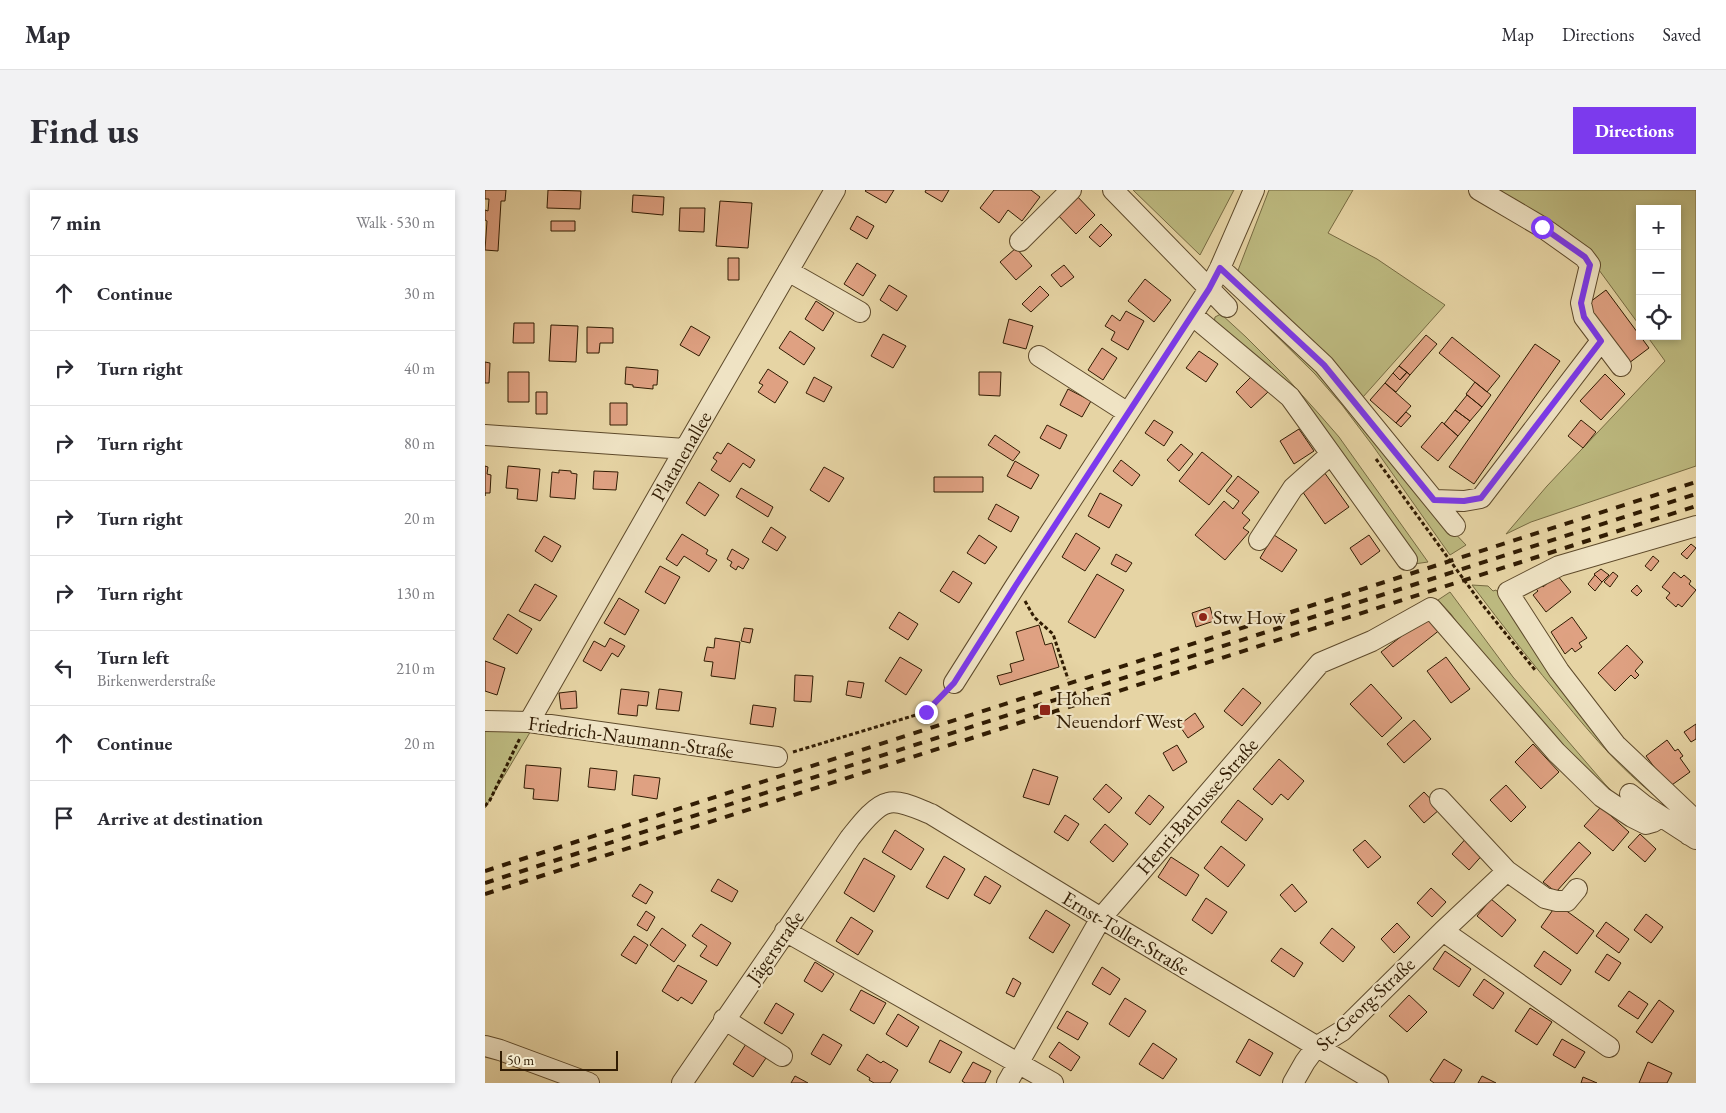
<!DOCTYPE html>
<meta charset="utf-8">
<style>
:root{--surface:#fff;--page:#f2f2f3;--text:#2b2b33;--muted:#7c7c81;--line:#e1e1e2;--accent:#7c3aed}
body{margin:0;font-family:"EB Garamond",serif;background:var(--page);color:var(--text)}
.controls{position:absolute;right:15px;top:15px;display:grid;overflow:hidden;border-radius:0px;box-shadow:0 2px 8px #0003}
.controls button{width:45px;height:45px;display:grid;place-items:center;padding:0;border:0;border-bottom:1px solid var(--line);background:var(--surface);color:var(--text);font:25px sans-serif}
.scale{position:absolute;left:15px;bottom:12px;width:118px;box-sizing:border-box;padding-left:5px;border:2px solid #311c03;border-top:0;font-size:14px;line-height:18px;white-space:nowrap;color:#311c03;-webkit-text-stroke:4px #efe3c4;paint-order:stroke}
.stop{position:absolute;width:15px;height:15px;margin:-11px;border:4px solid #7c3aed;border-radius:50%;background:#fff}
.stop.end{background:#7c3aed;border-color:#fff;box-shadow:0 1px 5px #0008}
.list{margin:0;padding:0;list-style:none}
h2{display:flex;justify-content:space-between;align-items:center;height:65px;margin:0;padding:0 20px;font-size:21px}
h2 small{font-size:16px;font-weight:400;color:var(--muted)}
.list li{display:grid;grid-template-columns:32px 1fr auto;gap:15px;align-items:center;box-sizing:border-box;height:75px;padding:0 20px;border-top:1px solid var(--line)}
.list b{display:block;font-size:19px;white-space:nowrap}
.list p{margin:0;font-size:16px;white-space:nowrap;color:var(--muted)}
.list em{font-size:16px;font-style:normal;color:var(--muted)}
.icon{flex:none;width:28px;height:28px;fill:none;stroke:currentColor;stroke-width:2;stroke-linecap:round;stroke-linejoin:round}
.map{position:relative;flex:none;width:1211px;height:893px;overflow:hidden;border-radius:0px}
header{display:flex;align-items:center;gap:30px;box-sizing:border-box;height:70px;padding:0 25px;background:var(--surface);border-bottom:1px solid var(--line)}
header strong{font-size:24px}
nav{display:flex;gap:28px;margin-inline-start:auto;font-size:18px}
.intro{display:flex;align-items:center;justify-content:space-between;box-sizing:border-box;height:120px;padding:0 30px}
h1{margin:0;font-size:35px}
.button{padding:12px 22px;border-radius:0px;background:var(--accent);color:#fff;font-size:18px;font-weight:700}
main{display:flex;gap:30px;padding:0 30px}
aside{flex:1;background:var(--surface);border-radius:0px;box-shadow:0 2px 8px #0003}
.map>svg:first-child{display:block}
</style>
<header>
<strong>Map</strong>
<nav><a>Map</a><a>Directions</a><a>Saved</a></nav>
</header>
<div class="intro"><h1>Find us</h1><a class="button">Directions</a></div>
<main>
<aside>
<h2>7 min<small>Walk · 530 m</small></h2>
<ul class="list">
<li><svg class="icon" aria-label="ahead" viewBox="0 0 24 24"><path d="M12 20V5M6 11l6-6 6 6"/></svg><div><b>Continue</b></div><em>30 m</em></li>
<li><svg class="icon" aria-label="right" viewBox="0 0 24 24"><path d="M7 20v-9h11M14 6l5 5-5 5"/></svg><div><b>Turn right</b></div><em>40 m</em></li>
<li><svg class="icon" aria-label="right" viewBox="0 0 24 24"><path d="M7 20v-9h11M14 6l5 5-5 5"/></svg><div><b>Turn right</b></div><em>80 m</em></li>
<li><svg class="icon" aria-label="right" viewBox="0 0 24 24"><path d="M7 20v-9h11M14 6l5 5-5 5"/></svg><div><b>Turn right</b></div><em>20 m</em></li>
<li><svg class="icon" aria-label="right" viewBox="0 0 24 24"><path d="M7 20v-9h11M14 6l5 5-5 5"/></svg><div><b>Turn right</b></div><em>130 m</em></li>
<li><svg class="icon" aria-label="left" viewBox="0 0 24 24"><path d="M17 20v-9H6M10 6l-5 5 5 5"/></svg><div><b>Turn left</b><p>Birkenwerderstraße</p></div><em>210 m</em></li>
<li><svg class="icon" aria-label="ahead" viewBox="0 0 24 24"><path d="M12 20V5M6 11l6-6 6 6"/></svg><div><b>Continue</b></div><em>20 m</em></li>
<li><svg class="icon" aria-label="arrive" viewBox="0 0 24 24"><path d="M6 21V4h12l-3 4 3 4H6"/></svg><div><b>Arrive at destination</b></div></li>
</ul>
</aside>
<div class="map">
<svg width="1211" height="893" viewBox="0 0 1211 893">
<rect width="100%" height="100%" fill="#e6d4a4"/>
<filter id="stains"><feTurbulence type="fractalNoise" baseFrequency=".004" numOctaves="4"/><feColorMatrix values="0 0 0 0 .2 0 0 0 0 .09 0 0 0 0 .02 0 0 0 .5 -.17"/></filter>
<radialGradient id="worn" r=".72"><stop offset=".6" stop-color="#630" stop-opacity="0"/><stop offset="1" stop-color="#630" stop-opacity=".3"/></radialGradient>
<path fill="#bdba80" stroke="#776b42" d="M648 0H749L715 65Z
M784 0H868L843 43 892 69 960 115 878 207 752 83Z
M1015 0H1211V276L1046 332 1021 344 1062 296 1180 171 1162 146H1192V19H1155V136L1103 65Z
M743 98 825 171 964 337 981 355 965 365 888 256 857 215 830 184Z
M736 124 761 147 800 186 834 224 854 247 943 372 929 374 822 221 729 133 730 127Z
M987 395 1003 396 1008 401 1011 400 1190 621C1146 590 1116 556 1082 515 1049 476 1018 436 987 395Z
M965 402 1028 487 1119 593 1148 623 1071 552 978 441 966 424 953 410Z
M0 535 47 539 0 618Z"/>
<path fill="#dfa182" stroke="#311c03" d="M0 0H21L20 11H16L13 61 0 60 2 31 0 30V20L3 21 4 9H0Z
M63 0 96 1 95 19 62 18Z
M381 0H409L401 13 380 1Z
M441 0H464L457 12 440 2Z
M509 0H546L555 7 537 31 523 20 514 33 495 18Z
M589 3 610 25 591 44 569 21Z
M148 5 179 7 178 25 147 22Z
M235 11 267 13 263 58 231 56Z
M195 18H220L219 42 194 41Z
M372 26 389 36 382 49 365 39Z
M66 31H90V41H66Z
M616 34 627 45 615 57 604 47Z
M531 58 547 76 531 90 515 72Z
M243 68H254V90H243Z
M372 73 391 85 378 106 359 94Z
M579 75 589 87 576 97 566 85Z
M660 89 686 110 669 132 643 111Z
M404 95 422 106 412 121 395 110Z
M555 96 564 105 546 122 537 114Z
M1121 100 1164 158 1144 173 1101 115Z
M331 111 349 123 338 141 320 129Z
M641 121 659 131 643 160 626 150 630 142 620 136 627 125 635 131Z
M524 129 548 136 541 159 518 153Z
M29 133H49V153H28Z
M66 135 93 136 91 172 64 171Z
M206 136 225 147 214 166 195 155Z
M102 137 128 138V153H115L114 163H102Z
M305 141 330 158 319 175 294 158Z
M398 144 421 156 408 178 386 166Z
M941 145 952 154 925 185 914 176Z
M967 147 1015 186 1002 202 954 163Z
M1050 154 1075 171 989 294 964 277Z
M617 158 632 168 618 190 603 180Z
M714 161 733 174 721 192 701 178Z
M0 172 5 173 4 193H0Z
M914 176 922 182 915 190 908 183Z
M141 177 173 180 172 195H168V199L148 197V195L140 194Z
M283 179 303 192 290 213 273 202 278 195 274 193Z
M23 182H44V212H23Z
M494 182H516L515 206 494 205Z
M922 182 925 185 911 202 900 193 908 183 915 190Z
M1120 184 1140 204 1116 230 1095 211Z
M767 186 783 202 766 218 751 202Z
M329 187 347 197 339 212 321 203Z
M990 192 1006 205 997 217 981 204Z
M900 193 926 216 911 233 885 210Z
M583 199 606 211 597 227 575 215Z
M51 202H62V224H51Z
M982 205 997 217 985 231 970 220Z
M125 213H142V235H125Z
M970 220 985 231 973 246 959 234Z
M921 222 926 226 916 237 911 233Z
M669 230 688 242 679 256 660 243Z
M1096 230 1111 242 1098 258 1083 246Z
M957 232 973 246 953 271 936 257Z
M562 235 582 245 575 259 555 248Z
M814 239 829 261 809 274 795 251Z
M510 245 535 262 528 271 503 255Z
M243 253 270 270 265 278 258 273 245 292 226 280 232 271 228 268 232 262 236 264Z
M696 254 708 264 694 281 682 270Z
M717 262 747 286 724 315 694 291Z
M636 270 655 285 647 296 628 281Z
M530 271 554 285 546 299 522 286Z
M0 276 3 277 2 284 6 285 5 303H0V306Z
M23 276 55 279 52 311 32 309 33 299 21 298Z
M339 277 359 288 344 312 325 300Z
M74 280 86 281V283L92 284 90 309 65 307 67 282 74 283Z
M109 281 133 282 131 300 108 299Z
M839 282 864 317 840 334 815 298Z
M753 286 774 302 757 323 765 330 758 338 764 342 740 370 710 345 739 311 748 319 754 311 741 301Z
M449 287H498V302H449Z
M214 292 234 305 220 326 201 313Z
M256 298 288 317 283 327 251 307Z
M615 303 637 315 624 338 603 326Z
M511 314 534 327 526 342 503 329Z
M286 337 301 347 292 361 277 352Z
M591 343 615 358 600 381 577 367Z
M197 344 223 360 221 364 232 370 224 382 199 366 192 376 181 369Z
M494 345 512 357 500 374 482 363Z
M789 345 812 360 797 382 775 368Z
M884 345 895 361 876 375 865 358Z
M59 346 76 356 67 372 50 361Z
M1206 354 1211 358 1202 369 1196 364Z
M247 359 264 369 258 379 253 376 251 380 245 376 247 372 242 369Z
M631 364 647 373 641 382 626 374Z
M1168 366 1174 371 1166 381 1160 376Z
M175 376 195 387 180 414 160 402Z
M1116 379 1124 385 1117 392 1109 384Z
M468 381 487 393 474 413 455 401Z
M1128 382 1133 386 1125 397 1119 392Z
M1189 382 1196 388 1199 385 1206 391 1204 394 1211 400 1197 417 1193 414 1191 417 1181 408 1185 403 1177 397Z
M612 384 639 400 610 448 583 432Z
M1072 385 1086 402 1061 422 1048 405 1053 401 1051 399 1056 395 1058 397Z
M1110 385 1117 392 1110 401 1103 394Z
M50 394 72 406 55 431 34 421Z
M1152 395 1157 401 1152 406 1146 401Z
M134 408 154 420 140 445 119 433Z
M725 417 729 431 711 437 707 423Z
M414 422 433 434 423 450 404 438Z
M23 424 47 439 32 464 8 449Z
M944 425 956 439 908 477 896 462Z
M1087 427 1102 448 1094 453 1097 457 1090 462 1087 458 1080 464 1066 442Z
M554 435 560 455 567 453 574 477 515 495 512 486 527 482 525 474 539 470 531 442Z
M259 438 268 439 265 453 256 451Z
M125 448 140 456 133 467 127 463 116 481 98 471 109 451 120 457Z
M230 448 255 452 250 489 226 486 228 472 219 471 222 457 229 458Z
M1142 455 1158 472 1150 481 1154 485 1150 489 1146 485 1130 501 1113 483Z
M415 467 437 480 421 505 400 491Z
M961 467 985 499 966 513 942 481Z
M0 471 20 478 12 505 0 501Z
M310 485 328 486 326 512 309 511Z
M363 491 379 493 376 508 361 505Z
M886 494 917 528 897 547 865 514Z
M758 498 776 513 757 536 739 521Z
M136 499 164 502 162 516 153 515 152 526 133 524Z
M174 499 197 502 194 521 171 519Z
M91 501 92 518 76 519 74 503Z
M268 515 291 518 288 537 265 534Z
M710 523 719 537 703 548 694 535Z
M929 530 946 549 919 573 902 554Z
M1211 534V549L1206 552 1199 542Z
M1182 550 1190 561 1193 559 1198 566 1195 568 1205 582 1184 597 1161 566Z
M1048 554 1074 582 1056 599 1030 572Z
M692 555 702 572 688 581 678 563Z
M794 569 819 591 803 610 796 604 787 615 768 599Z
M41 575 76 578 73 611 48 609 49 599 39 598Z
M105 578 132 581 130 600 103 597Z
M548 579 573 587 564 615 538 607Z
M149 585 175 588 172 609 147 605Z
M621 594 637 608 624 623 608 609Z
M1021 595 1041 617 1026 632 1005 610Z
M939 602 955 619 939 633 924 616Z
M664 605 679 617 665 635 650 623Z
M753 610 778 629 761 651 736 632Z
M1116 617 1144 642 1128 661 1099 636Z
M580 625 594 634 583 651 569 642Z
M620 634 643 654 628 672 605 652Z
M410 640 439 659 426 680 397 662Z
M1155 644 1171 659 1160 672 1143 657Z
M984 645 1001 661 984 680 967 664Z
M880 650 896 667 883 678 868 660Z
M1094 652 1106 663 1071 702 1058 692Z
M736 656 760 675 743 697 719 678Z
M459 666 480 679 463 709 441 697Z
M686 667 714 685 701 706 673 687Z
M379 668 410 686 389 722 359 703Z
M500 686 516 696 505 714 489 705Z
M233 689 253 701 247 712 226 701Z
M155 694 168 702 161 714 147 706Z
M807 694 822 712 810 722 795 705Z
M946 698 961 712 947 727 932 713Z
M721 708 742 722 727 744 707 730Z
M1006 709 1031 730 1017 747 992 726Z
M1072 714 1109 741 1092 764 1056 737Z
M561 720 585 735 568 763 544 748Z
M161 721 170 727 162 741 152 735Z
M1161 724 1178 737 1166 753 1149 740Z
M366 727 388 741 373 765 351 751Z
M1121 732 1144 749 1134 763 1111 746Z
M912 733 925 747 909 763 896 749Z
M216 734 246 753 232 776 215 766 222 756 207 746Z
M177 738 201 755 189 772 165 755Z
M847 738 870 757 858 772 835 753Z
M149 746 163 755 151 774 136 765Z
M796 758 818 773 809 787 786 771Z
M960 761 986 779 974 797 948 779Z
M1059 761 1086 780 1076 795 1049 776Z
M1122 764 1136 773 1124 791 1110 782Z
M330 772 349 784 337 802 319 791Z
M193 775 222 791 207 814 196 807 193 811 177 801Z
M617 777 635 789 625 805 607 794Z
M528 788 536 793 529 807 521 803Z
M999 789 1019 803 1008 819 988 805Z
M376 800 401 813 389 834 365 820Z
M1144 801 1163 814 1153 829 1133 816Z
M924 805 942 822 922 842 904 826Z
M640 808 661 821 644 847 624 834Z
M1174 810 1189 821 1167 853 1151 842Z
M291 813 309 824 297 844 279 833Z
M1045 818 1067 832 1052 855 1030 841Z
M582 821 603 833 593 850 572 838Z
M413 824 434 837 422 857 401 844Z
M338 844 357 855 345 875 326 864Z
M764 849 788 863 775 886 751 872Z
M1077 849 1100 862 1090 878 1068 865Z
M455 850 477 862 465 883 444 872Z
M574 852 595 867 586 881 564 867Z
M668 853 692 869 678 889 654 874Z
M261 854 281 868 268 887 248 874Z
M382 864 396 873 398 871 413 880 405 893H389L384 890 385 888 372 880Z
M959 869 977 880 969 893H949L945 890Z
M488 872 506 881 500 893H480L477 891Z
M1163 872 1187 883 1182 893H1154Z
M310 886 323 893H306Z
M997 886 1011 893H993Z
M1098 887 1112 893H1096Z"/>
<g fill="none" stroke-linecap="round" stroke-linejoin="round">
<g stroke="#5e4a2b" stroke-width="22">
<path id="minor" d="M628 0 742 117
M994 0 1057 37 1099 67 1105 75 1096 113 1099 127 1136 176
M535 51 586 0
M735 78 839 175 970 336
M303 81 375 122
M707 125 805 207 922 370
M554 166 643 223
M0 245 200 259
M949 310 979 311 996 308 1116 151
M774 350 808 298 846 264
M469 493 531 395 724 99 735 78 769 0
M0 531 44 532 292 567
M44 532 200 259 350 0
M1145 604 1160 616 1211 649
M955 609 1022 681 1060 708 1072 711H1082L1092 699
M1204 645 1208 637 1209 629 1131 555 1074 481 1023 402 1074 376 1211 336
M300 741 568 893
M958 741 1124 857
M239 829 297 866
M0 856 15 860 104 893
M197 893 365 648C374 637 389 616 403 613 415 609 435 620 446 624L616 728 893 893
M522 893 616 728 835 473 887 451 946 418 1071 562 1117 607 1147 627 1161 634 1168 632 1176 627
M808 893 820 872 831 857 857 841 958 741 1022 681"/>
</g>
<path stroke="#311c03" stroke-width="3" stroke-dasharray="4 2.5" stroke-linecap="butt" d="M891 269 996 413 1050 480
M540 411 549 427 568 444 583 489
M308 562 441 522 458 504
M0 616 5 610 35 548"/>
<use href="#minor" stroke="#efe3c4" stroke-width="20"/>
<path stroke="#311c03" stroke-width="4" stroke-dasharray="9 9" stroke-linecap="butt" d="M0 681 1211 292
M0 693 1211 304
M0 704 1211 316"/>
</g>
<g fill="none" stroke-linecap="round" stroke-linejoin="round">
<path stroke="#7c3aed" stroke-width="6" d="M441 522 469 493 531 395 724 99 735 78 839 175 949 310 979 311 996 308 1116 151 1099 127 1096 113 1105 75 1100 67 1057 37"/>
</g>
<g fill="#8f2418" stroke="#efe3c4" stroke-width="2">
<circle cx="718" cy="427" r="5"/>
<rect x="554" y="514" width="12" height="12" rx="2.5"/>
</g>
<g text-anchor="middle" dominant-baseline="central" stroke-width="4.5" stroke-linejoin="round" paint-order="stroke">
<g font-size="20" fill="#311c03" stroke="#efe3c4">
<text transform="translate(196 266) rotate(-60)">Platanenallee</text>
<text transform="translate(146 547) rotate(8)">Friedrich-Naumann-Straße</text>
<text transform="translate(712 616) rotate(-49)">Henri-Barbusse-Straße</text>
<text transform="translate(641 743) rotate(31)">Ernst-Toller-Straße</text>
<text transform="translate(290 757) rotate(-55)">Jägerstraße</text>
<text transform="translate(880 814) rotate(-43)">St.-Georg-Straße</text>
</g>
<g font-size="20" fill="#311c03" stroke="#efe3c4" text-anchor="start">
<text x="728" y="427">Stw How</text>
<text x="571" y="508">Hohen<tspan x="571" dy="23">Neuendorf West</tspan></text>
</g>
</g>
<rect width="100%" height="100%" filter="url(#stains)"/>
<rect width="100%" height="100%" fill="url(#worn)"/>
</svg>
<div class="controls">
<button>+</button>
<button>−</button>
<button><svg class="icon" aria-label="locate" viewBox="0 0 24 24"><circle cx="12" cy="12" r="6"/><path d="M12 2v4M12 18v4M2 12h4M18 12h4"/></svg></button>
</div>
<div class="scale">50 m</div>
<div class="stop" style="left:1057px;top:37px"></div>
<div class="stop end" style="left:441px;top:522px"></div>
</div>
</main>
